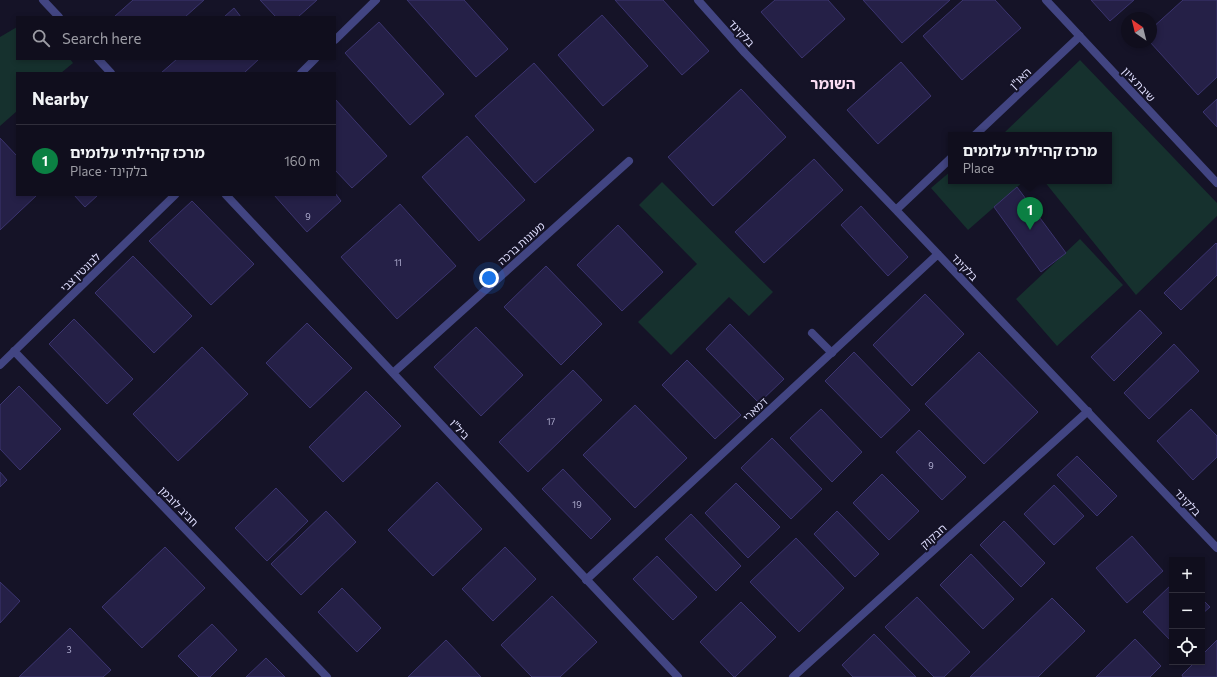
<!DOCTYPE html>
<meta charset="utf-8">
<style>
:root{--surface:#100e1d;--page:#191726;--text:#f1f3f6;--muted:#9c9ca4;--line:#302e3b;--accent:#0b8043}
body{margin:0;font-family:Commissioner,"Noto Sans Hebrew",sans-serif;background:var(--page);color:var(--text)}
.controls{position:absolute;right:12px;bottom:12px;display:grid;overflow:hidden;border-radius:0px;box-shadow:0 2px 6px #0003}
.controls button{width:36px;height:36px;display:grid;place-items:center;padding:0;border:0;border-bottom:1px solid var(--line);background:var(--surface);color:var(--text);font:20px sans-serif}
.compass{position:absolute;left:1121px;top:12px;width:36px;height:36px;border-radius:50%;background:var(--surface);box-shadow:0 2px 6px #0003;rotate:325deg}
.you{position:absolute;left:489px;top:278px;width:14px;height:14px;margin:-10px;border:3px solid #fff;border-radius:50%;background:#1a73e8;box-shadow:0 0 0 6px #1a73e833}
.badge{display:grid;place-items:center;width:26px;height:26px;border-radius:50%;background:var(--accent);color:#fff;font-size:13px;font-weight:700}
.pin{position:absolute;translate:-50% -33px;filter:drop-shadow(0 1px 2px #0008)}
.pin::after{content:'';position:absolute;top:21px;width:14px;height:12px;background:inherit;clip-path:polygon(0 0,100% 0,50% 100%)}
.popup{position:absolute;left:948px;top:132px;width:164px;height:52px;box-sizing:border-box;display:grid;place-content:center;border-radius:0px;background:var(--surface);filter:drop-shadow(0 1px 3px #0005);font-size:13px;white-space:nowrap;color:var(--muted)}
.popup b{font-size:15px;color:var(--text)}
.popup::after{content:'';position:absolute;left:50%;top:100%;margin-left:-8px;border:8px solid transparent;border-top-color:var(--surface)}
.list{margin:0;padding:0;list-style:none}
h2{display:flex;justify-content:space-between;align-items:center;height:52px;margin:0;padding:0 16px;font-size:17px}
h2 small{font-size:13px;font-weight:400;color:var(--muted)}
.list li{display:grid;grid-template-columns:26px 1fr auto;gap:12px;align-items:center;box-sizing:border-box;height:72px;padding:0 16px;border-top:1px solid var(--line)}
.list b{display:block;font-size:15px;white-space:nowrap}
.list p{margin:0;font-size:13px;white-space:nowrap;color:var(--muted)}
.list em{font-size:13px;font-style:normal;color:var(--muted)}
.icon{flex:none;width:22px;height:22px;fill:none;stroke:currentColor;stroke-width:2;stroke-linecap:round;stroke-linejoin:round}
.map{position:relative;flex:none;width:1217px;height:677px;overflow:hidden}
.search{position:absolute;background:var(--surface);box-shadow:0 2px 6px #0003;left:16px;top:16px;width:320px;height:44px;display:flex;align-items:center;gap:10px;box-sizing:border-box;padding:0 14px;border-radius:0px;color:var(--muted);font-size:15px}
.panel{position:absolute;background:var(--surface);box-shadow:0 2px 6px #0003;left:16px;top:72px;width:320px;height:124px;border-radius:0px}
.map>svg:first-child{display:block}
</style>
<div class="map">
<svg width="1217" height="677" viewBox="0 0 1217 677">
<rect width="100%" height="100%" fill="#151327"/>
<path fill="#16312e" d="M17 27V59H70L73 63 61 73H17V111L0 126V37Z
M1080 60 1217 203V216L1136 295 1044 181H1109V135H1007L1005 132Z
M951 171V181H1024L968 230 931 188Z
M662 182 773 292 749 316 729 297 671 355 638 322 697 264 639 205Z
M1080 239 1123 285 1057 346 1016 299Z"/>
<path fill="#252047" stroke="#3c3570" d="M133 0H204L185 17H114Z
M260 0H317L298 17H276Z
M407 0H464L508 49 476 77Z
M615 0H663L709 51 682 75Z
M775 0H828L845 19 802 58 761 12Z
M863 0H950L902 43Z
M963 0H995L1021 28 962 80 923 36Z
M1091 0H1134L1110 21Z
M1183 0H1217V77L1198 95 1150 42 1151 29Z
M234 8 241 17H224Z
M602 15 648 66 603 106 558 55Z
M379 22 444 94 410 125 345 53Z
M177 59H259L244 73H161Z
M901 62 931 96 878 144 847 110Z
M534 63 594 130 535 183 475 116Z
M741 89 786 137 713 206 668 157Z
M335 99 387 156 352 188 335 170Z
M1217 99V127L1203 112Z
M467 136 525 200 479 241 422 177Z
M0 138 17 156V195H37L0 230Z
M814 159 843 190 764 263 735 232Z
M1017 187 1066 253 1041 272 994 207Z
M335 193 341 201 307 232 274 195H335Z
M74 195H98L85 207Z
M192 201 254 264 211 305 149 241Z
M400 204 456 266 397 319 341 257Z
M861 206 908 257 888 276 841 225Z
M618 225 663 272 622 311 577 265Z
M1216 243 1217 244V275L1181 310 1164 293Z
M133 256 192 316 154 353 95 293Z
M546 266 602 324 561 365 504 307Z
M925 294 964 334 912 386 873 345Z
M1140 310 1162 333 1114 381 1091 357Z
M74 319 133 379 107 404 49 344Z
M307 323 352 368 310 408 266 363Z
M730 324 784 379 759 403 706 349Z
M476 327 523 375 481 416 434 367Z
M1174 344 1199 371 1149 419 1124 393Z
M202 347 248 394 178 461 133 414Z
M854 352 910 410 881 438 825 381Z
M979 352 1038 412 984 464 925 404Z
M687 360 741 415 715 439 662 385Z
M573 370 602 400 528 472 499 442Z
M19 386 61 429 20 470 0 449V405Z
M366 391 401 426 343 482 309 447Z
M635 405 687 458 635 508 583 455Z
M821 409 862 452 832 482 790 438Z
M1191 409 1217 436V457L1193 480 1157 441Z
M919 430 966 477 942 500 896 452Z
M772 438 822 489 791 519 741 468Z
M1077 456 1117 496 1097 516 1057 475Z
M563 469 611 519 591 539 542 489Z
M0 472 7 480 0 487Z
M882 474 919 511 889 540 853 503Z
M437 482 482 529 433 576 388 530Z
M736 483 780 527 748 558 705 513Z
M1054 485 1084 516 1054 545 1024 514Z
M276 488 308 521 267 561 235 528Z
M326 511 356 542 301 595 271 564Z
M837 511 879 554 855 577 814 534Z
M691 514 741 566 716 591 665 539Z
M1004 521 1045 563 1021 587 980 545Z
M1132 536 1163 571 1127 603 1096 568Z
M796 538 844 588 799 632 750 582Z
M165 547 205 588 142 648 102 607Z
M505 547 536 579 493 621 462 589Z
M971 554 1014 599 983 629 940 585Z
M657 556 697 597 673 620 633 579Z
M0 582 20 601 0 623Z
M1172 584V642L1143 612Z
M342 588 381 628 357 652 318 612Z
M552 596 597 642 560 677H532L501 645Z
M917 597 970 652 944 677H934L885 627Z
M1052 598 1085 631 1038 677H970Z
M1202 599 1210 607 1202 614Z
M741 602 776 637 735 677H734L700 642Z
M212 624 237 650 210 677H199L178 656Z
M70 628 111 670 103 677H19Z
M874 634 916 677H853L842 665Z
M1135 639 1161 666 1150 677H1096Z
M446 640 481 677H408Z
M1217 640V677H1183L1182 675 1195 662H1202V655Z
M266 658 285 677H246Z"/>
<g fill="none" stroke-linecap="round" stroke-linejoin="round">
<path stroke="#424582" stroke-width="8" d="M812 333 832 353"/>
<path stroke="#424582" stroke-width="8" d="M43 0 59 17
M698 0 745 53 896 210 1217 548
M1046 0 1217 183
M335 40 376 0
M98 59 111 73
M301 73 315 59
M975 135 1080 36
M226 195 678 677
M896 210 951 158
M14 351 327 677
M0 365 175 195
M393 373 629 161
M586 580 938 254
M793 677 1088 411"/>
</g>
<g text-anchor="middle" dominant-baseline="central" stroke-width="4" stroke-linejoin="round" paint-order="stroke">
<g font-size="9" fill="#afadcf">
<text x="308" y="216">9</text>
<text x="398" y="262">11</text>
<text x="551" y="421">17</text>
<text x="931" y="465">9</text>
<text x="577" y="504">19</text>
<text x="69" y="649">3</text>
</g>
<g font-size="11" fill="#dddcfc" stroke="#151327">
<text transform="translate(742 33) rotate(48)">בלקינד</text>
<text transform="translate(1020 78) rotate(-44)">האו"ן</text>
<text transform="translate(1139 84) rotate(47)">שיבת ציון</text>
<text transform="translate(521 243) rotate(-42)">מעונות ברכה</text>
<text transform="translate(965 267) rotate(46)">בלקינד</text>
<text transform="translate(80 272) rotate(-44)">לבונטין צבי</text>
<text transform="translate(755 409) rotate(-43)">דמארי</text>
<text transform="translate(460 429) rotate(47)">ביל"ו</text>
<text transform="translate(1188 502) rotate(47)">בלקינד</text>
<text transform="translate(179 506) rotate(46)">חביב לובמן</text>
<text transform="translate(933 536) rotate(-42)">חבקוק</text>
</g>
<g font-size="15" font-weight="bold" fill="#fcdef4" stroke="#151327">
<text x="833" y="83">השומר</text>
</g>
</g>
</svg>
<div class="controls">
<button>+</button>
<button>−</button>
<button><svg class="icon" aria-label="locate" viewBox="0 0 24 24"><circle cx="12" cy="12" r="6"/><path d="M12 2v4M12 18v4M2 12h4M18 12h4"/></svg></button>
</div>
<svg class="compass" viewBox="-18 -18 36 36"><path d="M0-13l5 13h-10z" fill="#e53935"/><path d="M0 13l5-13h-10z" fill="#9c9ca4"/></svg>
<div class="you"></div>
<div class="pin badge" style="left:1030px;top:230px">1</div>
<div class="popup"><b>מרכז קהילתי עלומים</b>Place</div>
<div class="search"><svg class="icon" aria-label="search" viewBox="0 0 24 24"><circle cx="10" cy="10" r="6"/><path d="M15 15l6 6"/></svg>Search here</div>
<section class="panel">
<h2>Nearby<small></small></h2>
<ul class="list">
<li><span class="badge">1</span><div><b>מרכז קהילתי עלומים</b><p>Place · בלקינד</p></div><em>160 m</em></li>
</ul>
</section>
</div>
